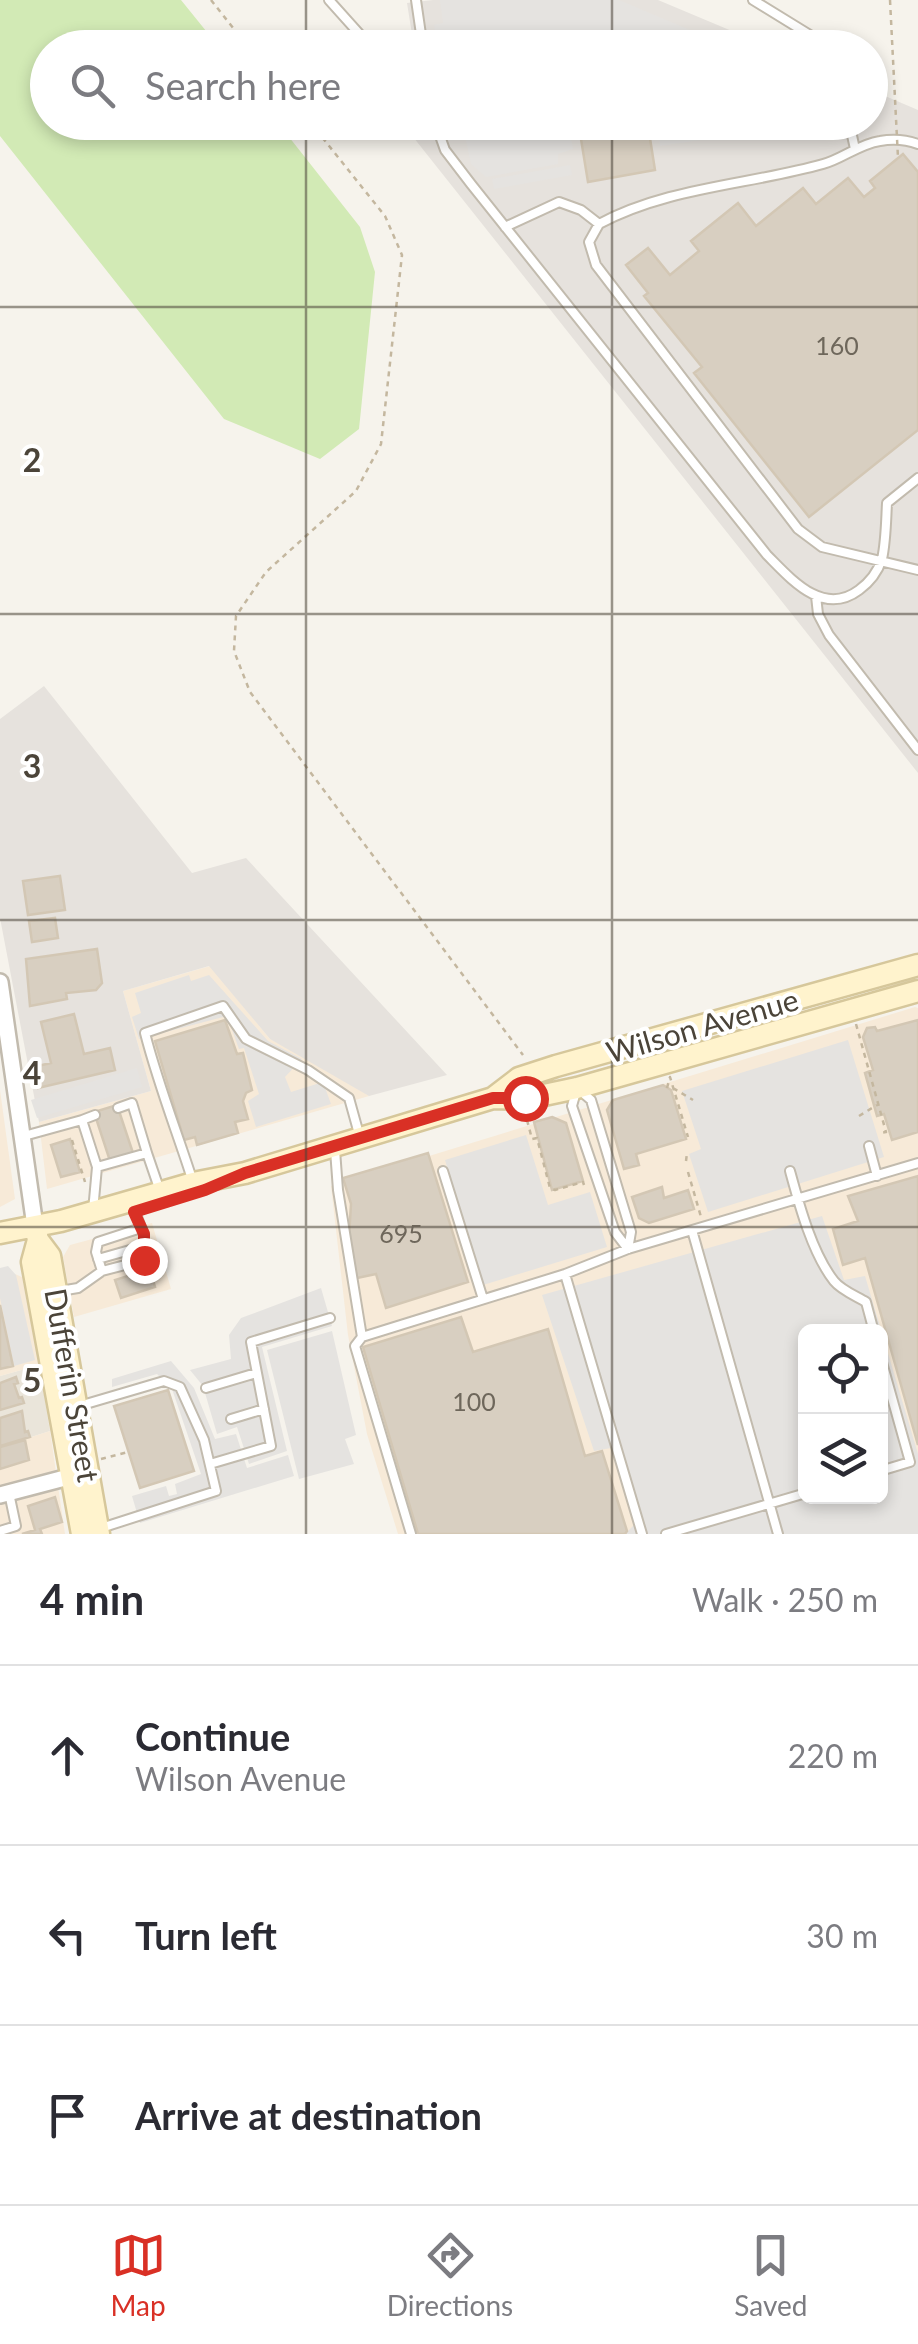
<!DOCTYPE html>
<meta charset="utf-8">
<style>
:root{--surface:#fff;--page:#f7f7f7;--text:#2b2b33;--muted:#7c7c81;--line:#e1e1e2;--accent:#d93025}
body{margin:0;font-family:Lato,sans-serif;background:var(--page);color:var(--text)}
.controls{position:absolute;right:30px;bottom:30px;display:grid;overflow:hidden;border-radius:15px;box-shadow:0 5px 15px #0003}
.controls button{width:90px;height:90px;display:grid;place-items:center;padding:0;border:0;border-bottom:2px solid var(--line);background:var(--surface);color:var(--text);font:50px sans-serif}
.stop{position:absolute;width:30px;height:30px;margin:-22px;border:8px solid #d93025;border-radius:50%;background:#fff}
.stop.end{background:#d93025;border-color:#fff;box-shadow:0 2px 10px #0008}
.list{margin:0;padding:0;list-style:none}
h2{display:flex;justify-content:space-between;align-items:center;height:130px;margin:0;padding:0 40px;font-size:42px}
h2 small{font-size:32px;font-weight:400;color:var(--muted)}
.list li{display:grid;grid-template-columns:65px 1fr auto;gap:30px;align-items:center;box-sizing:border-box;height:180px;padding:0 40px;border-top:2px solid var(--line)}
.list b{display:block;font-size:38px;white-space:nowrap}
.list p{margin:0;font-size:32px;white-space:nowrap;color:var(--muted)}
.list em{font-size:32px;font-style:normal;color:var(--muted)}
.icon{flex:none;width:55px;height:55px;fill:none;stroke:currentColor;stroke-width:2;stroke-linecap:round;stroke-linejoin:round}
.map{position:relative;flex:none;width:918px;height:1534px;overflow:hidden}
.search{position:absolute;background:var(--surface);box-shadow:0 5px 15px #0003;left:30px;right:30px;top:30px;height:110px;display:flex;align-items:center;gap:25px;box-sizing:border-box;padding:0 35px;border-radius:55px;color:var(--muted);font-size:38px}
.sheet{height:670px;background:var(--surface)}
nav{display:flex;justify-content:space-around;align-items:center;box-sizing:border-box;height:140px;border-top:2px solid var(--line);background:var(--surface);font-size:28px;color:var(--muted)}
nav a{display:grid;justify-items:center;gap:5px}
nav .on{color:var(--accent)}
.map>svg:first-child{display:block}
</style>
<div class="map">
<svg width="918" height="1534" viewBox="0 0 918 1534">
<rect width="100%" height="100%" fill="#f6f3ec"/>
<path fill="#eae5da" d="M39 1365 50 1431 0 1447V1376Z"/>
<path fill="#f7ead8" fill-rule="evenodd" d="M210 966 270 1039 330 1069 369 1096 47 1189 39 1122 151 1091 123 991Z
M915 1007 918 1008V1534H398L367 1434 348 1335 331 1186ZM806 1332H880V1496H806Z
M0 1090 15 1199 0 1207Z
M152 1223 171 1289 74 1317 63 1257 70 1245Z
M10 1272 22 1277 39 1365 0 1376V1273Z
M50 1431 65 1534H0V1447Z"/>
<path fill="#e6e2dd" d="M433 0H658L770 47H414L407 3Z
M871 90 918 110V773L402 123 870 122Z
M44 686 192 873 246 858 447 1075 369 1096 270 1039 209 966 123 991 151 1091 39 1122 0 918V719Z"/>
<path fill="#d2eab5" d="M0 0H181L219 47 48 48V122L278 123 360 227 375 272 359 429 320 459 224 419 0 136Z"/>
<path fill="#e5e3e0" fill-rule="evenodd" d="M440 0H619L730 47H437L434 25 443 23Z
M657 122H815V123L660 146Z
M454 123H612L570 130 573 149 558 154V164L486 177 471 164 464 131Z
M570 165 572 175 494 189 492 179Z
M189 975 191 981 209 975 268 1041 302 1059 285 1077 291 1092 323 1082 331 1104 256 1127 248 1101 259 1094 244 1048 239 1049 227 1016 139 1039 132 1017 141 1013 135 993Z
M848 1040 884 1157 708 1212 689 1154 701 1149 682 1091Z
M137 1068 142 1087 37 1118 31 1100Z
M526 1135 548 1205 590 1192 607 1247 483 1285 445 1160Z
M822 1216 844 1280 865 1276 918 1454V1534H625L634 1525 611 1448 594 1451 542 1295ZM806 1332H880V1496H806Z
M8 1266 16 1275 35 1360 14 1366 0 1298V1268Z
M321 1288 332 1326 262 1347 287 1451 249 1464 237 1427 217 1434 203 1386 190 1370 231 1359 229 1335 241 1318Z
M332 1331 356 1435 345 1439 354 1464 299 1479 267 1350Z
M171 1361 194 1388 215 1439 236 1434 247 1468 288 1455 294 1476 140 1523 132 1496 166 1486 169 1496 177 1494 175 1484 201 1474 172 1389 157 1374 112 1387V1379Z"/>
<path fill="#d8cfc1" stroke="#d3c7b4" stroke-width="2.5" d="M641 122 643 133 649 132 655 170 588 182 580 133Z
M903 154 918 172V430L809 517 694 373 702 367 644 296 648 293 626 265 648 248 670 275 699 251 691 241 738 203 756 226 803 188 816 204 848 178 864 197 875 188 870 181Z
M60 876 65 910 28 915 23 881Z
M55 918 58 938 32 942 29 921Z
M97 949 102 983 96 990 66 993 67 999 30 1006 26 959Z
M74 1014 84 1054 110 1048 115 1070 38 1088 33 1067 51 1063 41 1022Z
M225 1020 237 1054 243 1053 252 1090 246 1093 243 1101 248 1119 235 1122 238 1133 197 1145 195 1137 184 1140 155 1041Z
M918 1020V1132L892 1140 884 1114 877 1116 865 1073 873 1070 863 1037 867 1028 875 1027 877 1031Z
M663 1085 671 1090 686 1139 636 1154 639 1165 624 1169 607 1110 613 1100Z
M117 1105 133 1153 110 1161 94 1112Z
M552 1117 566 1123 583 1181 552 1190 534 1122Z
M70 1139 80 1172 61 1177 51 1145Z
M428 1153 468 1282 386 1308 376 1274 357 1278 349 1238 351 1204 343 1178Z
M918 1176V1445L865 1258 843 1265 833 1229 858 1221 848 1196Z
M662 1187 664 1198 688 1190 694 1209 649 1223 639 1218 632 1197Z
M150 1269 155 1287 121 1298 115 1280Z
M0 1305 13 1366 0 1369Z
M461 1317 473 1352 548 1329 585 1456 602 1451 627 1531 625 1534H418L363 1347Z
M16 1377 18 1383 14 1384 19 1398 22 1397 24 1403 0 1410V1383Z
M168 1390 194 1471 140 1488 114 1406Z
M22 1411 25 1432 28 1431 30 1437 0 1446V1418Z
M25 1440 29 1460 0 1469V1447Z
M55 1497 62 1522 40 1529 42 1534H22L35 1530 28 1506Z"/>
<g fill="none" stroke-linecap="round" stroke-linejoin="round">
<g stroke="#c2bbae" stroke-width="12">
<path id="lane" d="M329 0 372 48
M416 0 423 48
M753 0 831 48
M435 122 445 150 471 184 767 555C791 579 823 617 859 590 870 582 878 571 882 559 886 541 886 521 887 503L918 478
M849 122 855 149
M599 224C668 187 748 185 823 164 842 159 859 144 880 141 892 139 907 140 918 144
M505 227 559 202 581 210 599 224 589 242 596 265 798 529 822 547 918 570
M816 596 818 614 829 635 918 750
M577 1088 591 1100 631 1232 628 1249 615 1232 572 1106Z
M118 1108 132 1103 147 1153
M95 1115 82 1120 97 1167
M24 1136 82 1120
M869 1146 877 1176
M335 1150 338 1190 362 1337 355 1346 411 1534
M443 1171 483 1299
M790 1171C799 1204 812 1253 834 1281 841 1290 856 1296 866 1302L874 1332
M193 1182C177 1132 158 1084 145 1033L223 1006 246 1039 308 1070 349 1098 359 1134
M93 1211 97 1167 147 1153 160 1191
M692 1230 778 1534
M98 1259 144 1246
M102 1271 96 1252 98 1242 141 1228
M565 1274 642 1534
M60 1291 78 1288 102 1271 144 1260V1235L135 1212
M362 1337 565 1274 628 1249 918 1163
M880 1355 910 1462 880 1471
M206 1388 256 1373
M79 1406 164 1381 180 1387 204 1440 216 1491 98 1529
M231 1419 264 1409
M210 1464 271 1446 251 1342 330 1318
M0 1531 16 1526 9 1493
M666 1534 806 1493"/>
</g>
<g stroke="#c2bbae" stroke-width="20">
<path id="street" d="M0 982 35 1226
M0 1495 80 1474"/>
</g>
<g stroke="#d6c79b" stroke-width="25">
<path id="secondary" d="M493 1098 519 1078 556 1066 918 965
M35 1226 38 1240 32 1262 82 1534
M0 1233 61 1221 193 1183 245 1173 493 1098 525 1099 577 1088 918 991
M38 1240 50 1256 99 1534"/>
</g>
<path stroke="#c4b79f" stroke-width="2.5" stroke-dasharray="5 5" stroke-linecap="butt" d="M211 0 249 48
M310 122 385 216 402 255 381 444 356 491 266 572 236 616 234 651 250 692 523 1055
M856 1024 886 1132 880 1133
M667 1088 670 1077 688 1137
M673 1088 693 1100
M859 1116 877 1105
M527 1120 532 1139 537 1138 550 1188 555 1190 583 1182 584 1185
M72 1140 85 1182
M686 1161 687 1153
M688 1172 701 1217
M101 1459 128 1452"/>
<use href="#lane" stroke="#fff" stroke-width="8"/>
<use href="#street" stroke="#fff" stroke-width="15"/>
<use href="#secondary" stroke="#fff3cd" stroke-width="20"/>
<path stroke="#c4b79f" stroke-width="2.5" stroke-dasharray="5 5" stroke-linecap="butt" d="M890 0 898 158"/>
</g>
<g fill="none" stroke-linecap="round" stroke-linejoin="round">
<path stroke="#d93025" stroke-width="12" d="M144 1260V1234L134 1212 205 1190 245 1173 493 1098H525"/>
</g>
<path fill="none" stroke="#4b4439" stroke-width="2.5" stroke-opacity="0.55" d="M306 0V48M612 0V48M306 122V1534M612 122V1534M0 307H918M0 614H918M0 920H918M0 1227H918"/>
<g text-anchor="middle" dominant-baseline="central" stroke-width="8" stroke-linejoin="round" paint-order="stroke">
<g font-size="25" fill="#6e675b">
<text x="837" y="345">160</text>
<text x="401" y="1233">695</text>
<text x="474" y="1401">100</text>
</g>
<g font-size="30" fill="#4b4439" stroke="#fff">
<text transform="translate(702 1025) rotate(-16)">Wilson Avenue</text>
<text transform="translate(73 1385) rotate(80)">Dufferin Street</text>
</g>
</g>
<g font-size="32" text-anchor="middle" font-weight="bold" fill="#4b4439" stroke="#fff" stroke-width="8" stroke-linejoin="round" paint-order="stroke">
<text x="32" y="472">2</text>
<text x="32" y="778">3</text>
<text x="32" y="1085">4</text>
<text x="32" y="1392">5</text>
</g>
</svg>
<div class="controls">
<button><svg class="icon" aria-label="locate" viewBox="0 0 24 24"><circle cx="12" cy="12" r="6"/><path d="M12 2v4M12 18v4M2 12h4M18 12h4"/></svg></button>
<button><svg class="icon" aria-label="layers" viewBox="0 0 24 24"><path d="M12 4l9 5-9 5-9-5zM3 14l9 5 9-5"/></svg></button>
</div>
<div class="stop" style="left:525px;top:1098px"></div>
<div class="stop end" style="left:144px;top:1260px"></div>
<div class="search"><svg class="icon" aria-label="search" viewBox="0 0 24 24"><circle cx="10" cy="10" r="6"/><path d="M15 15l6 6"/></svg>Search here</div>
</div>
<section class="sheet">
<h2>4 min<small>Walk · 250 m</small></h2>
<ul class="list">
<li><svg class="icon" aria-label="ahead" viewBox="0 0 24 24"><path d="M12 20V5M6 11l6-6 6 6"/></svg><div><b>Continue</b><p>Wilson Avenue</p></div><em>220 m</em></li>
<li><svg class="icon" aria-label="left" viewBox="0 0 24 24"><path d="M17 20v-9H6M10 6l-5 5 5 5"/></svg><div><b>Turn left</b></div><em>30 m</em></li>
<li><svg class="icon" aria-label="arrive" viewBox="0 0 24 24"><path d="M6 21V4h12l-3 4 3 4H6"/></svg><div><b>Arrive at destination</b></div></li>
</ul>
</section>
<nav>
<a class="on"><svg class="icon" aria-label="map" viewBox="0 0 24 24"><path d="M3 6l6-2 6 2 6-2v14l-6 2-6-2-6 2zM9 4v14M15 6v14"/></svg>Map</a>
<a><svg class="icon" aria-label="directions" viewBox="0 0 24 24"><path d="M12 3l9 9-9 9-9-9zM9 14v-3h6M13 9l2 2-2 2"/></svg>Directions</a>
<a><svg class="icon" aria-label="saved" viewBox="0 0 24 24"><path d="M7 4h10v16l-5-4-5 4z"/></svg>Saved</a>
</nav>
